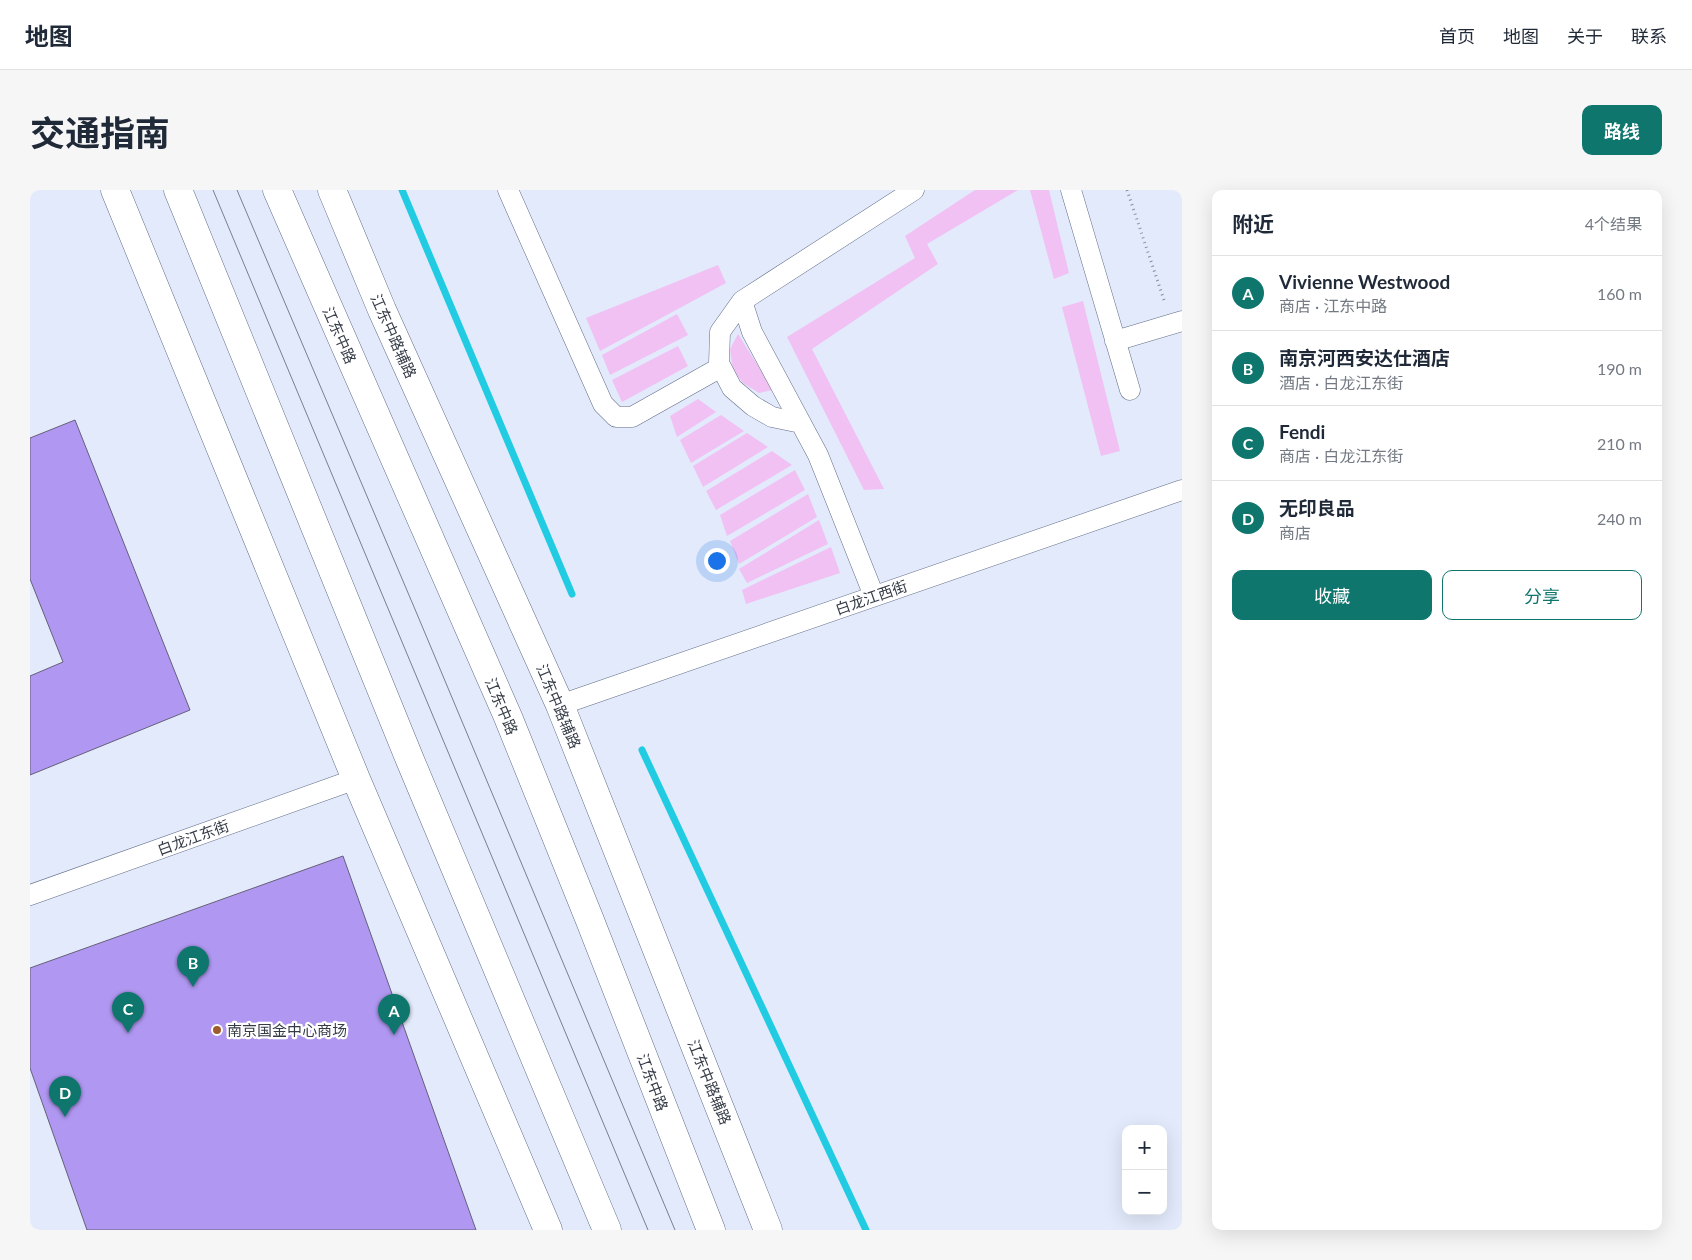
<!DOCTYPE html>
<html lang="zh">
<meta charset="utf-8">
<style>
:root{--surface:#fff;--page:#f6f6f7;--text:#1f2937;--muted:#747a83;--line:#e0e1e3;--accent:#0f766e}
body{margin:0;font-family:Lato,"Noto Sans SC",sans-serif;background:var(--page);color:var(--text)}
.controls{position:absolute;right:15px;bottom:15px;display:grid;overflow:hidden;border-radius:10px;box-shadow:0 5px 20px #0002}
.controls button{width:45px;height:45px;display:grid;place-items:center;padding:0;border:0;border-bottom:1px solid var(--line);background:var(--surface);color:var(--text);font:25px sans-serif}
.you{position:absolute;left:686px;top:370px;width:18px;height:18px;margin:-12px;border:4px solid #fff;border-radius:50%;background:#1a73e8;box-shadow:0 0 0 8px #1a73e833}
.badge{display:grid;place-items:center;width:32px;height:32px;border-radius:50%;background:var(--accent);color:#fff;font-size:16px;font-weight:700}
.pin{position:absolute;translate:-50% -41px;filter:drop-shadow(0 1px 2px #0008)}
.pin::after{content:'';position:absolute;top:26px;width:18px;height:15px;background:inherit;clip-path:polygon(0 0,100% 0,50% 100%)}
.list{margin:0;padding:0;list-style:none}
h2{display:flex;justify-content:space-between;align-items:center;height:65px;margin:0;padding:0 20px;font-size:21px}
h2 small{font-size:16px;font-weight:400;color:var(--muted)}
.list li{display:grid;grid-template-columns:32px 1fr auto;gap:15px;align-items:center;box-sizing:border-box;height:75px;padding:0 20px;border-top:1px solid var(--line)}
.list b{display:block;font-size:19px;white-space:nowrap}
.list p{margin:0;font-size:16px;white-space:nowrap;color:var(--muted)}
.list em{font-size:16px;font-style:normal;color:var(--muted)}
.actions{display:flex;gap:10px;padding:15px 20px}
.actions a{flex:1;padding:11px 0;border:1px solid var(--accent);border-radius:10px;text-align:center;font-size:18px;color:var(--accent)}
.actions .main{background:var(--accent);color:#fff}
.map{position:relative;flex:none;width:1152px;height:1040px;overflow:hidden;border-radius:10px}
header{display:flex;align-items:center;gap:30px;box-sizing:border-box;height:70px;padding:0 25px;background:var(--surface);border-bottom:1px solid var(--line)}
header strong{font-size:24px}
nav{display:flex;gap:28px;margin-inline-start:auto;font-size:18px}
.intro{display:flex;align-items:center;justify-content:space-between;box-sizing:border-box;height:120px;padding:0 30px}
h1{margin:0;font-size:35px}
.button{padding:12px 22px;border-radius:10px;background:var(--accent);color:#fff;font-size:18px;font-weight:700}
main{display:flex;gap:30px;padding:0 30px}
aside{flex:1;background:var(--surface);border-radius:10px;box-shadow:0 5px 20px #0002}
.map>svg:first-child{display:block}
</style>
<header>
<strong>地图</strong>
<nav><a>首页</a><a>地图</a><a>关于</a><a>联系</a></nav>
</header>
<div class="intro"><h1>交通指南</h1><a class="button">路线</a></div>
<main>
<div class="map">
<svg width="1152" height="1040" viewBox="0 0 1152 1040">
<rect width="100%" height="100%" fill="#e2eafb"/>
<path fill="#f1c1f4" d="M945 0H988L897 54 908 74 782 159 854 299 834 300 757 147 885 68 875 46Z
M1000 0H1019L1039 83 1024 89Z
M688 75 696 93 570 161 556 128Z
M1053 111 1090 261 1071 266 1032 117Z
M647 124 658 145 580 185 572 165Z
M708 144 743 200 729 203 713 193 703 180 700 159Z
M648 156 658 176 592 212 582 190Z
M668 209 686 222 647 247 640 226Z
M691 225 714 241 661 273 650 250Z
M717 243 738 257 673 297 663 276Z
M742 261 762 275 686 320 676 301Z
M765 280 775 300 697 346 690 325Z
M778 304 787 327 709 374 700 351Z
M789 330 798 354 717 393 709 379Z
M801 357 810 383 716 414 712 400Z"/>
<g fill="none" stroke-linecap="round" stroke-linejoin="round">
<path stroke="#21cce2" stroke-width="7" d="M372 0 542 404
M612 560 836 1040"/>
</g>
<path fill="#b098f2" stroke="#655f79" d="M45 230 160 520 0 585V486L33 472 0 389V248Z
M313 666 446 1040H57L0 878V778Z"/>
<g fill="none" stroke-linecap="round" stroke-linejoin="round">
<g stroke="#626d87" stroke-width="21">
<path id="street" d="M478 0 573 214 586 227H602L691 177
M1041 0 1100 200
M712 111 722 142 788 265 844 406
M1085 151 1152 131
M771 233 742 227 723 216 702 198 689 173 690 142 712 111 884 0
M530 515 1152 300
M0 705 326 589"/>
</g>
<g stroke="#626d87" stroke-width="29">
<path id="secondary" d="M85 0 326 589 518 1040
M302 0 352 120 530 515 738 1040"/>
</g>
<g stroke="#626d87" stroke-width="29">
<path id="primary" d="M148 0 380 570 577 1040
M247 0 478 527 559 728 681 1040"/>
</g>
<path stroke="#878d9b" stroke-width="3" stroke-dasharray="1 4" stroke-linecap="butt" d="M1097 0 1135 113"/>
<use href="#street" stroke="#fff" stroke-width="20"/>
<use href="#secondary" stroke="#fff" stroke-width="28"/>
<use href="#primary" stroke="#fff" stroke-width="28"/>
<path stroke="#797f8d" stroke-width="1" d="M183 0 618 1040
M207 0 387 424 645 1040"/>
</g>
<circle fill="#9f5b2e" stroke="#fff" stroke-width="2" cx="187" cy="840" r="5"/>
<g text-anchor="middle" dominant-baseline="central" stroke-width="4.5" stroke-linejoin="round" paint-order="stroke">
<g font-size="15" fill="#363c47" stroke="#fff">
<text transform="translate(310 145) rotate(66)">江东中路</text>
<text transform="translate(364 146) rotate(66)">江东中路辅路</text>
<text transform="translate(841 407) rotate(-19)">白龙江西街</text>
<text transform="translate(472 516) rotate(67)">江东中路</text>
<text transform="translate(529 516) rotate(67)">江东中路辅路</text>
<text transform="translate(163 647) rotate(-20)">白龙江东街</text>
<text transform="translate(623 892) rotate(69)">江东中路</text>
<text transform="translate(680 892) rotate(68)">江东中路辅路</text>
</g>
<g font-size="15" fill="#363c47" stroke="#fff" text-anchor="start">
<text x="197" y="840">南京国金中心商场</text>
</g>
</g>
</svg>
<div class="controls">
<button>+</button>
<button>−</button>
</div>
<div class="you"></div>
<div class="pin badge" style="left:364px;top:845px">A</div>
<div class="pin badge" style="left:163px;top:797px">B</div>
<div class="pin badge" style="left:98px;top:843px">C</div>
<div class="pin badge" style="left:35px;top:927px">D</div>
</div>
<aside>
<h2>附近<small>4个结果</small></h2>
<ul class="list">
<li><span class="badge">A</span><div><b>Vivienne Westwood</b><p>商店 · 江东中路</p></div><em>160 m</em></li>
<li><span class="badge">B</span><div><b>南京河西安达仕酒店</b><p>酒店 · 白龙江东街</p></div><em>190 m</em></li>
<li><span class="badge">C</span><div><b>Fendi</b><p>商店 · 白龙江东街</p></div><em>210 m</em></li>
<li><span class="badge">D</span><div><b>无印良品</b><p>商店</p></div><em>240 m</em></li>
</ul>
<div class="actions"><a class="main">收藏</a><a>分享</a></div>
</aside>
</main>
